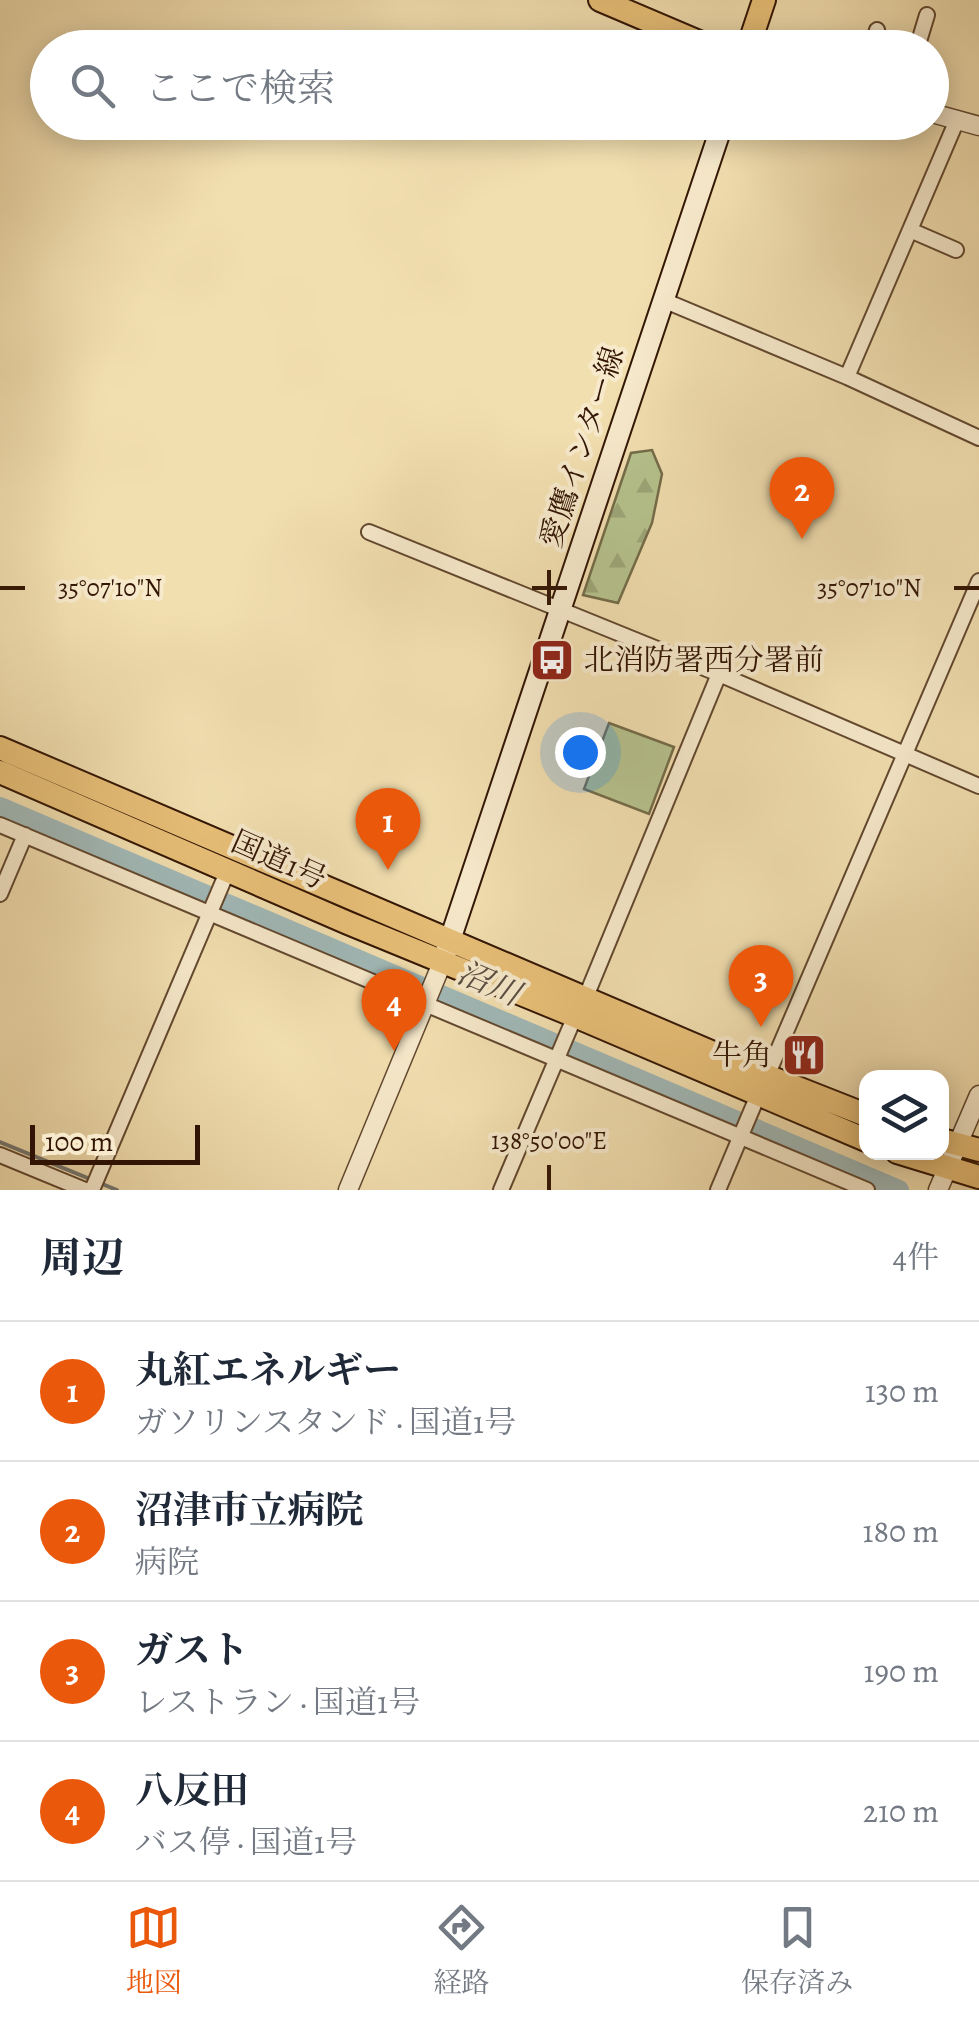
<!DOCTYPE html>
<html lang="ja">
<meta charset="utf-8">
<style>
:root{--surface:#fff;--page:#f6f6f7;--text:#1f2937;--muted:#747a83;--line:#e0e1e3;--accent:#ea580c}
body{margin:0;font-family:Alegreya,"Noto Serif JP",serif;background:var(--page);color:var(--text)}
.controls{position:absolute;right:30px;bottom:30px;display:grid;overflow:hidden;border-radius:20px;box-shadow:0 5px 25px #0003}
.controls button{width:90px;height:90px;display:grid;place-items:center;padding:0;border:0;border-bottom:2px solid var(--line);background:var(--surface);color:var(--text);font:50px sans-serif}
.scale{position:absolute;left:30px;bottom:25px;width:170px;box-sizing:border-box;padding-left:10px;border:5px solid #321504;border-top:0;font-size:28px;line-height:35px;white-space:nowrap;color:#321504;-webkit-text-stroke:8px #f7eacc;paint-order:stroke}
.you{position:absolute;left:580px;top:752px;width:35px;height:35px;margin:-25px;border:8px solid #fff;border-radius:50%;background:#1a73e8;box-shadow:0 0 0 15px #1a73e833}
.badge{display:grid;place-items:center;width:65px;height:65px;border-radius:50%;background:var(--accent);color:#fff;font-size:32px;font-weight:700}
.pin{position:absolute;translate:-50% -82px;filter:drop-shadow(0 2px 5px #0008)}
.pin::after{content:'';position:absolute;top:52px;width:35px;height:30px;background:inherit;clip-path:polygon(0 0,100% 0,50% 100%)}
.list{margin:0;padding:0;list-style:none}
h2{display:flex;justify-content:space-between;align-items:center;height:130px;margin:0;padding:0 40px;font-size:42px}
h2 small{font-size:32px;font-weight:400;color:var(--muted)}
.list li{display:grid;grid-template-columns:65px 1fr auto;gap:30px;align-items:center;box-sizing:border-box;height:140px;padding:0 40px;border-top:2px solid var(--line)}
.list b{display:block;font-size:38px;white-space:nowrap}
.list p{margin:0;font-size:32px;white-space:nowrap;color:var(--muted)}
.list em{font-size:32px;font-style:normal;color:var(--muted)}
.icon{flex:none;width:55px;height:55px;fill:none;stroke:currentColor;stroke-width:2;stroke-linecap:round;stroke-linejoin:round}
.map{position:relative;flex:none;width:979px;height:1190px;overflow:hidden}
.search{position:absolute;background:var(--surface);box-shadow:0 5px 25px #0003;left:30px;right:30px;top:30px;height:110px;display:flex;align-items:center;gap:25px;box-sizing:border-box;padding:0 35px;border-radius:55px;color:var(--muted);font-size:38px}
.sheet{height:690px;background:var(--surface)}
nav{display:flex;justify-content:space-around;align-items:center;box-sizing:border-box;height:140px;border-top:2px solid var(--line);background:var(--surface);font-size:28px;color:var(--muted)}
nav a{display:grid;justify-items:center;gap:5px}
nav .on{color:var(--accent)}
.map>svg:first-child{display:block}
</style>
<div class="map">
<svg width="979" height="1190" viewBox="0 0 979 1190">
<defs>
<pattern id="forest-firs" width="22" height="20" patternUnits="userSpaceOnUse" patternTransform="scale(2.5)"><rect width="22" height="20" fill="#b6c38e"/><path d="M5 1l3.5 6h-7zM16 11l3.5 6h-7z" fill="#9da779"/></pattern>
</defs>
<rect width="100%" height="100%" fill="#f2dfb0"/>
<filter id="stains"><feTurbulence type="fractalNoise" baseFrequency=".002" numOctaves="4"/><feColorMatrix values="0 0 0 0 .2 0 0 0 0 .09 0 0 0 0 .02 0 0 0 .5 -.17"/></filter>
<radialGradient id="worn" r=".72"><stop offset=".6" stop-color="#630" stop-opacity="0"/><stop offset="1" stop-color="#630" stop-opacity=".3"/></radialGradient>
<path fill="#b6c38e" stroke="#746c49" stroke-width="2.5" d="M609 723 674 747 649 814 584 789Z"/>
<path fill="url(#forest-firs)" stroke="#746c49" stroke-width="2.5" d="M652 450 662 474 652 523 618 603 583 595 631 453Z"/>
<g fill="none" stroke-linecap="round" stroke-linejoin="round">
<path stroke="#757770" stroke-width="4" d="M0 1142 117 1190"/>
<path stroke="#a1b9b8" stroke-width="20" d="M0 807 899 1190"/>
<g stroke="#62482f" stroke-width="18">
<path id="minor" d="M872 48 877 30
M917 48 927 15
M910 230 956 250
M663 300 847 377 979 438
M847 377 957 120
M369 532 719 674 979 786
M0 825 867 1190
M0 894 25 835
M585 999 719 674
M767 1076 979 581
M0 1155 85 1190
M92 1190 228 870
M501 1190 575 1016
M718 1190 758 1095"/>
</g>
<g stroke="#62482f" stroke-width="21">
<path id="tertiary" d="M932 113 979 126
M348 1190 442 963
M938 1190 979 1095"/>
</g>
<g stroke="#321504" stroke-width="24">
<path id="secondary" d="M445 955 723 122"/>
</g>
<g stroke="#321504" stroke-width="26">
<path id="primary" d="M600 0 713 48
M748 48 764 0"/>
</g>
<g stroke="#321504" stroke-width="26">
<path id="trunk" d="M0 748 767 1076 866 1115
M0 772 348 923 575 1016 866 1140
M942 1140 979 1150
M897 1152 979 1177"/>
</g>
<use href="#minor" stroke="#f7eacc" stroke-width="14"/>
<use href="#tertiary" stroke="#f7eacc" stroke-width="18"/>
<use href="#secondary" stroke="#f7eacc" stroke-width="20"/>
<use href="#primary" stroke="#e9c078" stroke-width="22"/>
<use href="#trunk" stroke="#e9c078" stroke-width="22"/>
</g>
<path fill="none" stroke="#321504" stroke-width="4" d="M549 570V605M0 588H25M532 588H567M954 588H979M549 1165V1190"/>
<defs>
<g id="bus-square" transform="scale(2.25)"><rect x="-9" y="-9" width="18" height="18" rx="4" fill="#8f2418" stroke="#f7eacc"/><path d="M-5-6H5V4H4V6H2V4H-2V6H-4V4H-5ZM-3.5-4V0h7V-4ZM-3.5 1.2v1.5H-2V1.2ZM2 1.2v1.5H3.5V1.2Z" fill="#fff"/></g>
<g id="restaurant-square" transform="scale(2.25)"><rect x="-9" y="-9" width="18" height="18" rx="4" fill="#8f2418" stroke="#f7eacc"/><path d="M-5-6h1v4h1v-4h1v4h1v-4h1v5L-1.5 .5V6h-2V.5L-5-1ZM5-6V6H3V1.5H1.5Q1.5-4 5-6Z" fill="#fff"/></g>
</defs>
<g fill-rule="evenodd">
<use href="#bus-square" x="552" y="660"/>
<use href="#restaurant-square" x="804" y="1055"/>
</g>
<g text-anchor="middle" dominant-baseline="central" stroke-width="8" stroke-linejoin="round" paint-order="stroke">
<g font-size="30" fill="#321504" stroke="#f7eacc">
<text transform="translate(582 447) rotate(-72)">愛鷹インター線</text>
<text transform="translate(279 860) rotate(24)">国道1号</text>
</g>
<g font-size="30" fill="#321504" stroke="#f7eacc" text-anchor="start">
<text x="584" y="660">北消防署西分署前</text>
<text x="772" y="1055" text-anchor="end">牛角</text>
</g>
<g font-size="32" font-style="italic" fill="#594e43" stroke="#f7eacc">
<text transform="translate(489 983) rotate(23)">沼川</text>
</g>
</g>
<g font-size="25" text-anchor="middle" fill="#321504" stroke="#f7eacc" stroke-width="8" stroke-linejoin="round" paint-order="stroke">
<text x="110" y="596">35°07'10"N</text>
<text x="869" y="596">35°07'10"N</text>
<text x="549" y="1149">138°50'00"E</text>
</g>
<rect width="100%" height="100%" filter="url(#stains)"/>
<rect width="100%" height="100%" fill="url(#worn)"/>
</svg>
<div class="controls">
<button><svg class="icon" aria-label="layers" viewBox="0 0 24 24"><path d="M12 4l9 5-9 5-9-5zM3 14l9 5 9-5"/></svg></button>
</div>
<div class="scale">100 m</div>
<div class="you"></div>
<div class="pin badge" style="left:388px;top:870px">1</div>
<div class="pin badge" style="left:802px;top:539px">2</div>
<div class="pin badge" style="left:761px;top:1027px">3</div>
<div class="pin badge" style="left:394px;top:1051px">4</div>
<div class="search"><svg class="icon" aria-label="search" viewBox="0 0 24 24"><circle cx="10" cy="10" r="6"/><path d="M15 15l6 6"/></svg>ここで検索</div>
</div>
<section class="sheet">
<h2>周辺<small>4件</small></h2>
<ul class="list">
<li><span class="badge">1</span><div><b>丸紅エネルギー</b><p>ガソリンスタンド · 国道1号</p></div><em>130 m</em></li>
<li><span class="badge">2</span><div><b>沼津市立病院</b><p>病院</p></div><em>180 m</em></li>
<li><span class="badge">3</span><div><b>ガスト</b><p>レストラン · 国道1号</p></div><em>190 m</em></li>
<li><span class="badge">4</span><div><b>八反田</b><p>バス停 · 国道1号</p></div><em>210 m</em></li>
</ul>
</section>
<nav>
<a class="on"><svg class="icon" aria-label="map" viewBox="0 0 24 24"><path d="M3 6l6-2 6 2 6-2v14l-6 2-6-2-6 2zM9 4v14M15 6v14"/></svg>地図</a>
<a><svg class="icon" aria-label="directions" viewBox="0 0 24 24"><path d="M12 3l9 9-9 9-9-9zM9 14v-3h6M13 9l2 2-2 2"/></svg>経路</a>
<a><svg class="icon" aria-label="saved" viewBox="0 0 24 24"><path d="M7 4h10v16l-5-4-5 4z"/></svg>保存済み</a>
</nav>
